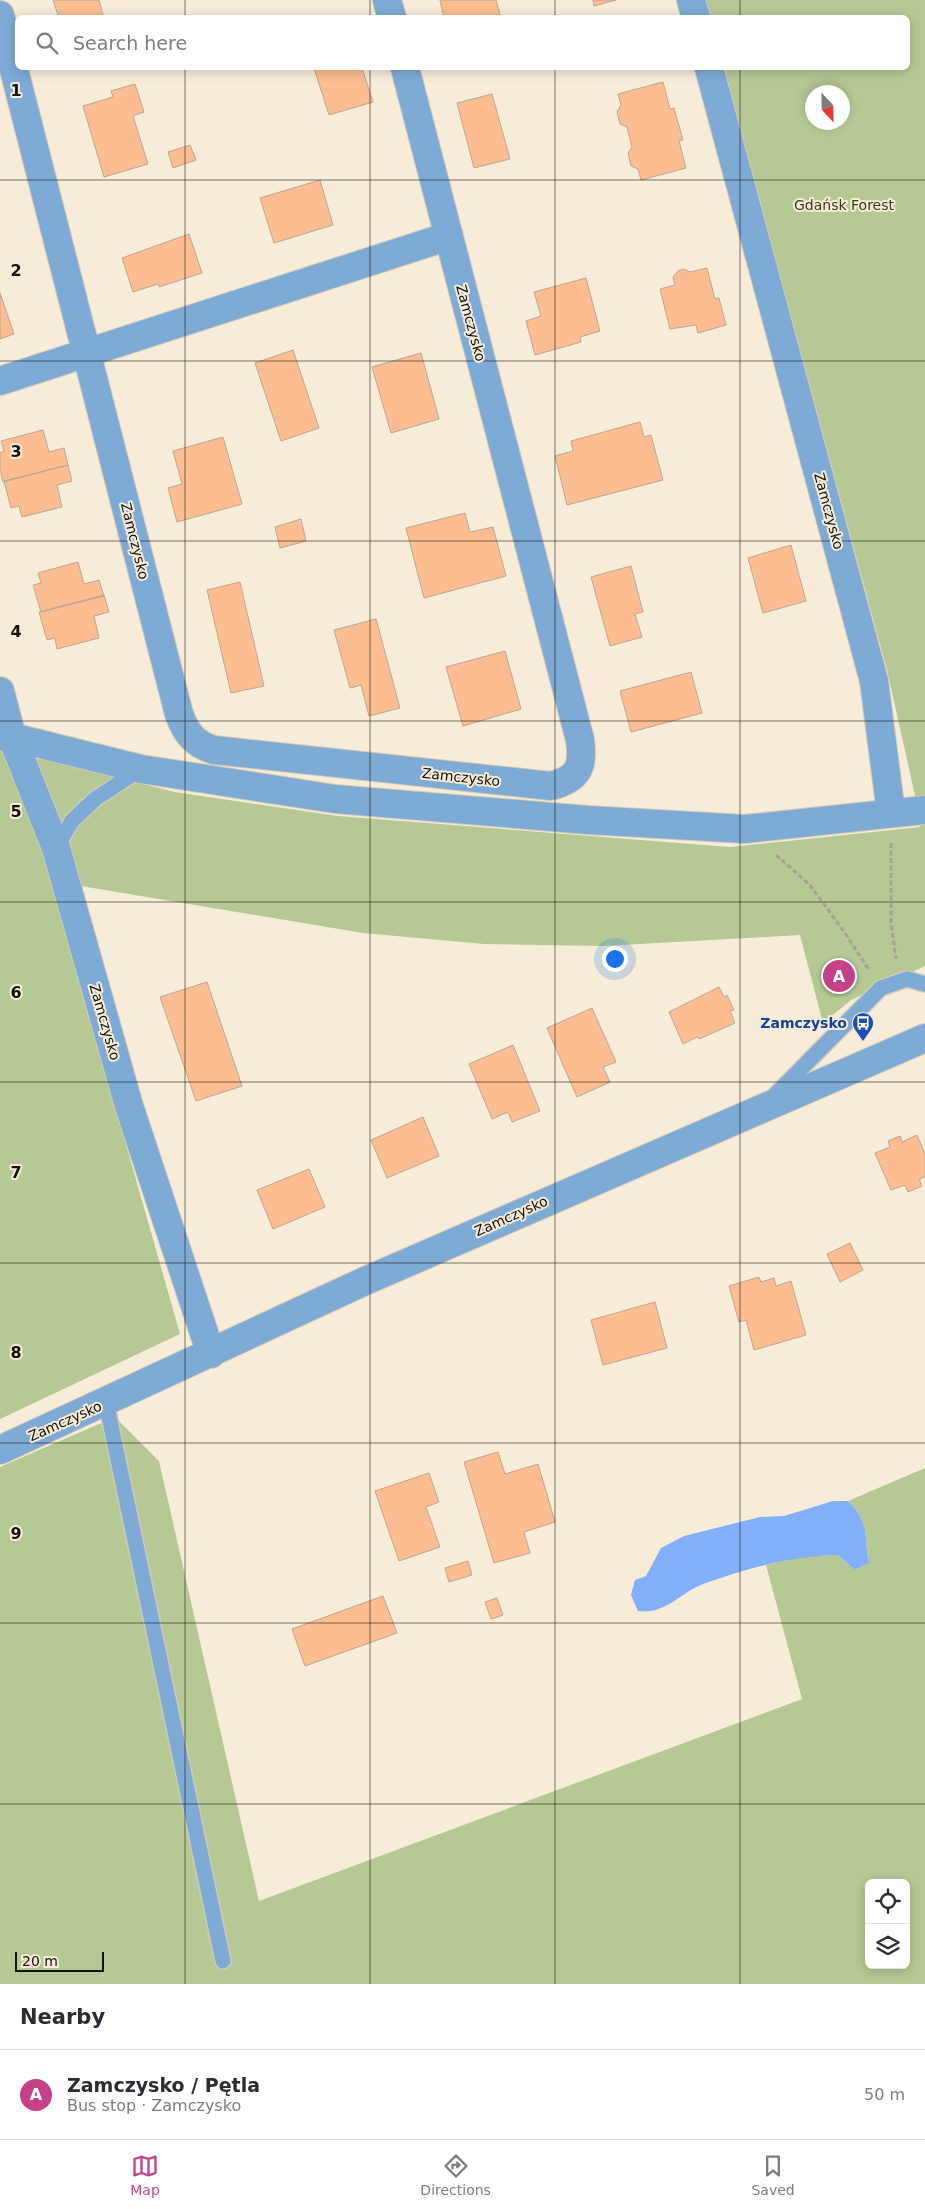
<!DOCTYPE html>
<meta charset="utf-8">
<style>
:root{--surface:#fff;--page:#f7f7f7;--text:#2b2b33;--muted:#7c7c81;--line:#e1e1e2;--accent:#c54288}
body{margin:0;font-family:"DejaVu Sans",sans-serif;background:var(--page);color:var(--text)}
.controls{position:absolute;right:15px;bottom:15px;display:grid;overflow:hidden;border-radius:8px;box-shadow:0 2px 12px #0003}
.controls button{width:45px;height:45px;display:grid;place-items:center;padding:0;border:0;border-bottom:1px solid var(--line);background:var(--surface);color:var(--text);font:25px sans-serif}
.compass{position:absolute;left:805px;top:85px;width:45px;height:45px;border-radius:50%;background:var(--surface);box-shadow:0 2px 12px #0003;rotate:158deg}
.scale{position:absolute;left:15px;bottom:12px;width:89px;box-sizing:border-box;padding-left:5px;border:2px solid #14100a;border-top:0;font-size:14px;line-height:18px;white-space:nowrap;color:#14100a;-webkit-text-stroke:4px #f6ecd8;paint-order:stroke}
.you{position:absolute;left:614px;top:958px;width:18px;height:18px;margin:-12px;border:4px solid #fff;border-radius:50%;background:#1a73e8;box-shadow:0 0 0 8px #1a73e833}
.badge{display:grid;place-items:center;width:32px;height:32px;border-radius:50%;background:var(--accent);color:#fff;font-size:16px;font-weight:700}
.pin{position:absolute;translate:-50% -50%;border:2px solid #fff;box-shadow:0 1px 5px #0006}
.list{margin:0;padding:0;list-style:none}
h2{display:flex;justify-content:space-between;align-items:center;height:65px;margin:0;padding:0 20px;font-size:21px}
h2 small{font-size:16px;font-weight:400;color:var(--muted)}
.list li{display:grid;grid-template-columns:32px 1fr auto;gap:15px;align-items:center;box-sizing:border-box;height:90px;padding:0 20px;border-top:1px solid var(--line)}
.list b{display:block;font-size:19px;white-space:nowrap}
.list p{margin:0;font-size:16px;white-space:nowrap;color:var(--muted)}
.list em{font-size:16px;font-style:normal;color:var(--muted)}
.icon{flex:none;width:28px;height:28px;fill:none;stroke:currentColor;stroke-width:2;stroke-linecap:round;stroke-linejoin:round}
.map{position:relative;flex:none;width:925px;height:1984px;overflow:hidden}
.search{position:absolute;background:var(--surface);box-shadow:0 2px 12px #0003;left:15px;right:15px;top:15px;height:55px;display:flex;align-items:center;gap:12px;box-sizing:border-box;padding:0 18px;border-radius:8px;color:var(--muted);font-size:19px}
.sheet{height:155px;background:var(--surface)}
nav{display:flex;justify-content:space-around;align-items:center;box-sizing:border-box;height:70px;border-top:1px solid var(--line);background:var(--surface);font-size:14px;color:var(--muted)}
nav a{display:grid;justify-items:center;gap:2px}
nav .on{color:var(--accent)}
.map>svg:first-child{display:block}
</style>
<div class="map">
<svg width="925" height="1984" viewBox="0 0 925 1984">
<rect width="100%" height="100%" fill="#f6ecd8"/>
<path fill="#b6c995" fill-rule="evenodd" d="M704 0H925V966L851 1000 823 1023 800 935 604 946 484 944 363 933 51 881 180 1334 0 1419V748L175 792 338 816 730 847 920 827 916 800 887 670 723 68H908V18L709 17ZM812 92H842V122H812Z
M115 1417 159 1461 259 1901 802 1699 766 1565 803 1556 838 1555 855 1570 869 1563C863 1534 871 1524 848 1501L925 1468V1984H0V1467ZM869 1883H906V1965H869Z"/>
<path fill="#81aff9" d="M833 1501H848C871 1524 863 1534 869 1563L855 1570 838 1555C791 1556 747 1568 703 1584 680 1593 665 1615 638 1611L631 1595 635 1580 646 1576 661 1548 684 1536 760 1517 784 1516Z"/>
<path fill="#fdbd90" stroke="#b9a69a" d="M53 0H99L104 18H59Z
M440 0H496L501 18H444Z
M593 0H616L594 6Z
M314 68H362L373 102 329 115Z
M663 82 670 109 674 108 683 140 679 141 686 168 641 180 638 169 631 166 628 153 632 147 627 127 620 124 617 112 621 105 618 94Z
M135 84 144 112 133 116 148 164 104 177 83 106 113 97 111 91Z
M492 94 510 159 474 168 457 103Z
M190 145 196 160 173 168 168 152Z
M320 180 333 225 274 243 260 198Z
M189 234 202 273 159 287 158 284 133 292 122 258Z
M707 268 715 299 719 298 726 325 698 333 696 325 670 329 660 289 675 285 673 277 678 271 684 269 690 272Z
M586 278 600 331 580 337 581 342 535 355 526 321 541 316 534 292Z
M0 293 14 334 0 339Z
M293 350 319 428 281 441 255 363Z
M421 353 439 419 391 433 372 367Z
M640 422 644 437 651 435 663 480 567 505 555 456 573 451 571 441Z
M43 430 49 452 64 448 68 465 3 482 0 469V453L4 451 1 441Z
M223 437 242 504 177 522 168 488 182 484 173 451Z
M68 465 72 481 57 485 62 507 22 517 19 506 11 508 4 481Z
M465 513 470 532 493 527 506 576 424 598 406 528Z
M301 519 306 541 280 548 275 527Z
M791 545 806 601 763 613 748 558Z
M78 562 84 584 99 580 104 596 41 612 33 585 41 583 38 573Z
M631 566 643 612 635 614 642 637 610 646 591 577Z
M240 582 264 686 231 693 207 590Z
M104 595 109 612 94 616 99 638 57 649 55 638 47 640 39 612Z
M376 619 400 708 369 716 361 685 350 688 334 630Z
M505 651 521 709 463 726 446 667Z
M691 672 702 713 631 732 620 691Z
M207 982 242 1086 196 1101 160 997Z
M719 987 724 997 727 995 734 1010 730 1011 735 1023 699 1039 697 1037 683 1044 669 1012Z
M592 1008 616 1062 603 1067 610 1082 577 1097 547 1028Z
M513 1045 540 1111 512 1122 508 1112 492 1119 469 1064Z
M423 1117 439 1156 387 1178 371 1140Z
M917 1135 925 1154V1177L919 1179 922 1186 908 1192 905 1185 891 1190 875 1153 890 1147 888 1141 900 1136 902 1142Z
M309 1169 325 1207 273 1229 257 1190Z
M850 1243 863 1270 840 1282 827 1254Z
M759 1277 761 1282 774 1278 776 1286 791 1281 806 1335 754 1350 746 1320 739 1322 729 1286Z
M655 1302 667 1348 603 1365 591 1320Z
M498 1452 505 1474 538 1464 555 1522 524 1532 530 1553 494 1563 464 1462Z
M429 1473 439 1502 426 1507 440 1547 399 1561 375 1491Z
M468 1561 472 1575 449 1582 445 1568Z
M383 1596 397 1633 305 1666 292 1629Z
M497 1598 503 1615 491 1619 485 1602Z"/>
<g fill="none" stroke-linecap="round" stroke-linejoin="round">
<g stroke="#d2c9b7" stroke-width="18">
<path id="service" d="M56 848 72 821 95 799 141 769
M772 1098 881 988 907 979 925 984
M106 1402 223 1961"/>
</g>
<g stroke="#d2c9b7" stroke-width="30">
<path id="minor" d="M387 0 392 18
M691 0 696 18
M0 15 179 714C186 733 194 744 214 750L551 786C578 779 584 767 580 740L405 68
M709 68 874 681 891 813
M0 381 449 236
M0 691 12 737 56 848 129 1106 211 1354
M0 736 12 737 141 769 335 799 588 820 745 829 925 810"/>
</g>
<g stroke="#d2c9b7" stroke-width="30">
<path id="tertiary" d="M0 1450 365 1281 925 1038"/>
</g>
<path stroke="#a9a292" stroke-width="3" stroke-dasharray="5 2.5" stroke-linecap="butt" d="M891 843V922L896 959
M776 855 810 885 845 933 869 970"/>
<use href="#service" stroke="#7eaad6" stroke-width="15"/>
<use href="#minor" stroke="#7eaad6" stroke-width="28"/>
<use href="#tertiary" stroke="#7eaad6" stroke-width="28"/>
</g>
<path fill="none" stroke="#14100a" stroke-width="1" stroke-opacity="0.55" d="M185 0V18M370 0V18M555 0V18M740 0V18M185 68V1984M370 68V1984M555 68V1984M740 68V1984M0 180H925M0 361H925M0 541H925M0 721H925M0 902H925M0 1082H925M0 1263H925M0 1443H925M0 1623H925M0 1804H925"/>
<defs>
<g id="bus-pin" transform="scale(1.125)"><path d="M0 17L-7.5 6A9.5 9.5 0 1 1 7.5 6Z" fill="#1a4fb4" stroke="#f6ecd8"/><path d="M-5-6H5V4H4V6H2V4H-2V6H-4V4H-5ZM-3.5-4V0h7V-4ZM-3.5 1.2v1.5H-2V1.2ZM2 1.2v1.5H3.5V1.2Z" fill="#fff"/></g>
</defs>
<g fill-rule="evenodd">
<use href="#bus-pin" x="863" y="1023"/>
</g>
<g text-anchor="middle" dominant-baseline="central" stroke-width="4" stroke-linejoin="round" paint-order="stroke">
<g font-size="14" fill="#303b17" stroke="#f6ecd8">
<text x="844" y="205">Gdańsk Forest</text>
</g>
<g font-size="14" fill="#14100a" stroke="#f6ecd8">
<text transform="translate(471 323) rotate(75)">Zamczysko</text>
<text transform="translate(829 511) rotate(75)">Zamczysko</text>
<text transform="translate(135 541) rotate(76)">Zamczysko</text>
<text transform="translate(461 777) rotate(6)">Zamczysko</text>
<text transform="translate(105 1022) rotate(74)">Zamczysko</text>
<text transform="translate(511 1216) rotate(-24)">Zamczysko</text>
<text transform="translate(65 1421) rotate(-24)">Zamczysko</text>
</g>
<g font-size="14" font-weight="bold" fill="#164399" stroke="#f6ecd8" text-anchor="end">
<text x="847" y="1023">Zamczysko</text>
</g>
</g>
<g font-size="16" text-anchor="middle" font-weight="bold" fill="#14100a" stroke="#f6ecd8" stroke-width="4" stroke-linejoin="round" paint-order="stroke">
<text x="16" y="96">1</text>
<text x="16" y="276">2</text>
<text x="16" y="457">3</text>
<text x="16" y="637">4</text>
<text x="16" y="817">5</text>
<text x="16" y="998">6</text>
<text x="16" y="1178">7</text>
<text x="16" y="1358">8</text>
<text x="16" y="1539">9</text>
</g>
</svg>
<div class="controls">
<button><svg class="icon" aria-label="locate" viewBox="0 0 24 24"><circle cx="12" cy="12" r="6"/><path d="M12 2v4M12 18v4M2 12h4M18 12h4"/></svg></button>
<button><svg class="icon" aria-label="layers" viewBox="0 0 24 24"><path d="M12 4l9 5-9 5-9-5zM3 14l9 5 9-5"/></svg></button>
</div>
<svg class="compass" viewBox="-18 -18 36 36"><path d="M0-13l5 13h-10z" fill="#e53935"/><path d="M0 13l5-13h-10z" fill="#7c7c81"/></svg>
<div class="scale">20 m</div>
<div class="you"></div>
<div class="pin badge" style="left:839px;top:976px">A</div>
<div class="search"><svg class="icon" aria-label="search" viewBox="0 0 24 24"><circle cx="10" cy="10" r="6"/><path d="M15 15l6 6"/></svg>Search here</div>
</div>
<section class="sheet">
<h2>Nearby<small></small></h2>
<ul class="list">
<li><span class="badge">A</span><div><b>Zamczysko / Pętla</b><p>Bus stop · Zamczysko</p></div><em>50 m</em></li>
</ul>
</section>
<nav>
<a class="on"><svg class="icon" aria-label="map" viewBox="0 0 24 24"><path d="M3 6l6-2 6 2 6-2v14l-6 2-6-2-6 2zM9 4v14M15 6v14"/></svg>Map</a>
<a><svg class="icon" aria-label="directions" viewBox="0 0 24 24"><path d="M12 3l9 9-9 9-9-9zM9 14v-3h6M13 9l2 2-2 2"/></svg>Directions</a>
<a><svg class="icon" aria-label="saved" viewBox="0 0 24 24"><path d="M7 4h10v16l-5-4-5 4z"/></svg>Saved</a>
</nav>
